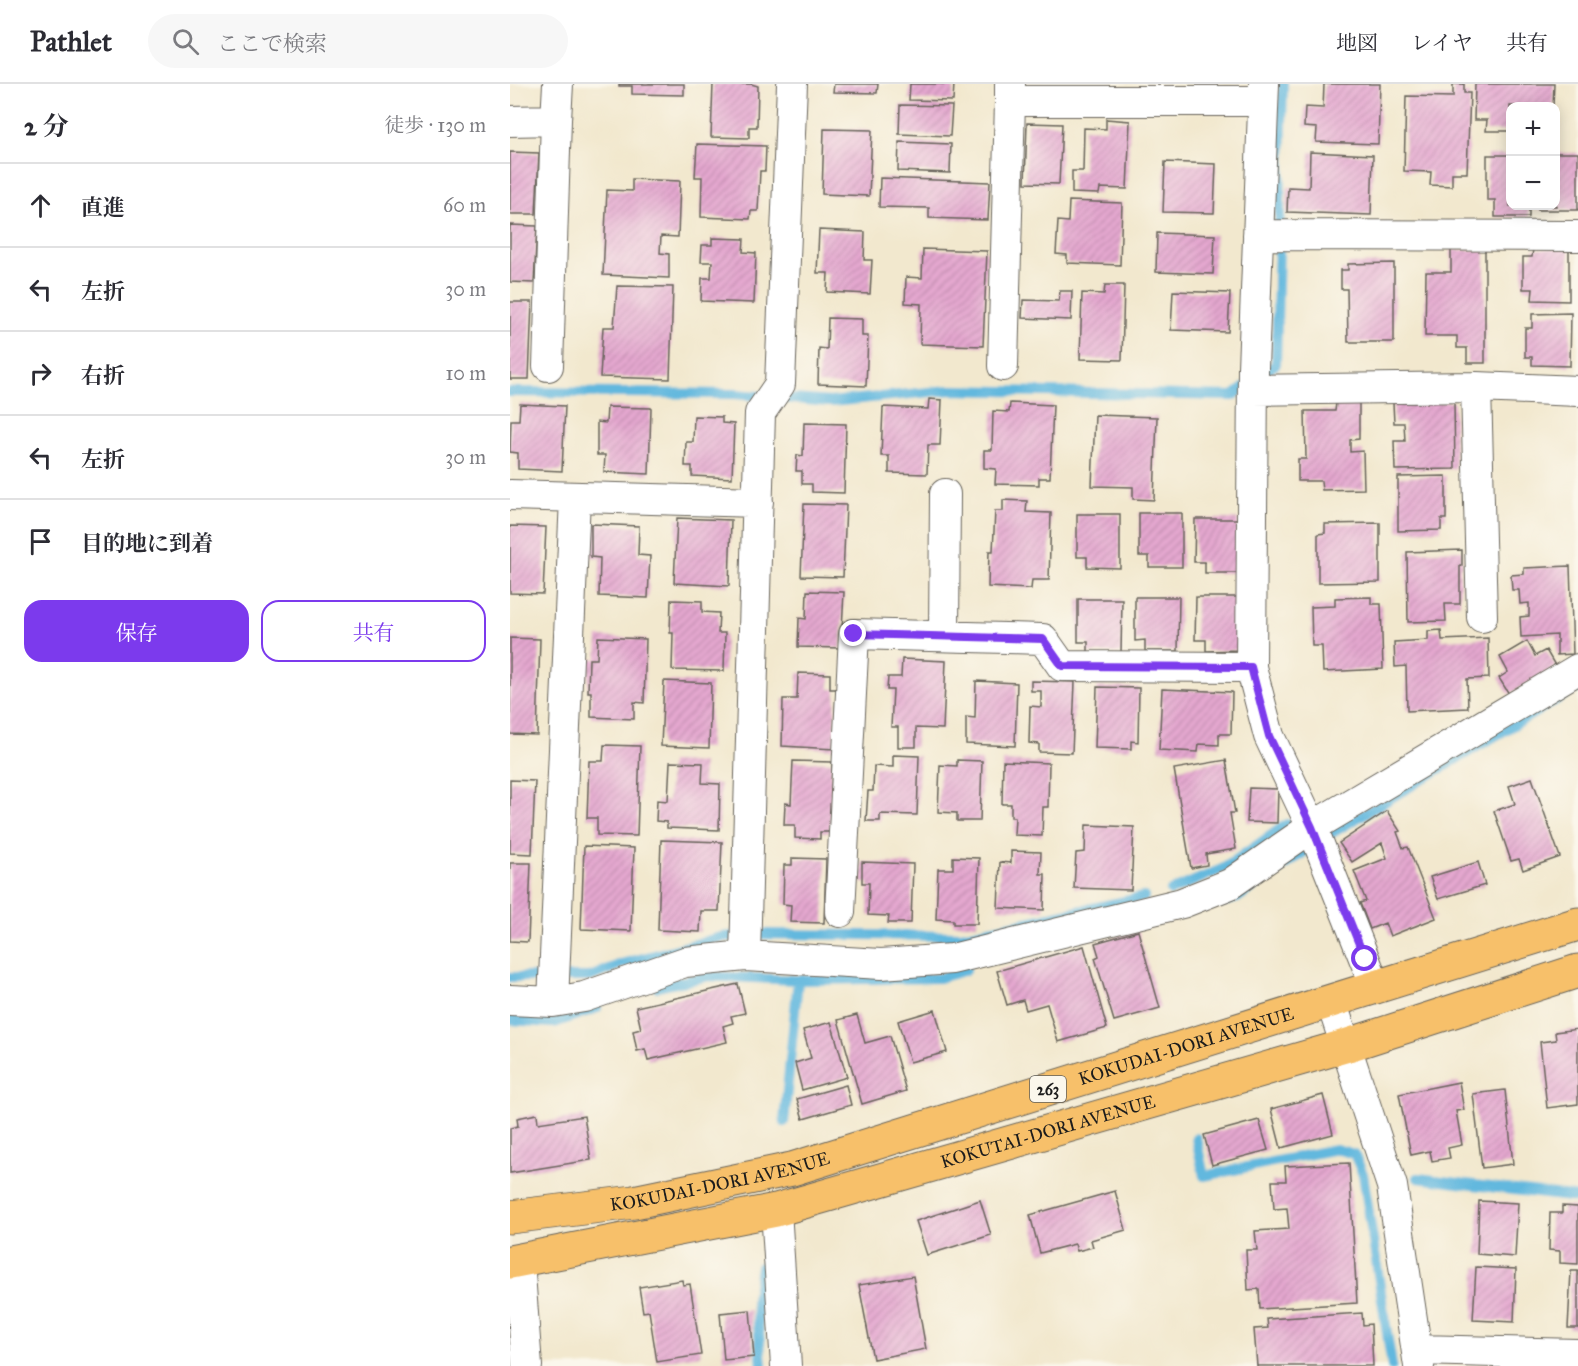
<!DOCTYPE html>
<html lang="ja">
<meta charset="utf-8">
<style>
:root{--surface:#fff;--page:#f7f7f7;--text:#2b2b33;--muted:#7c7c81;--line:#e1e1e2;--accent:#7c3aed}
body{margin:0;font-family:"IM FELL Great Primer","Noto Serif JP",serif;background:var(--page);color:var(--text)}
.controls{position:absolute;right:18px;top:18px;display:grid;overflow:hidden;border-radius:12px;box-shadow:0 3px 15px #0003}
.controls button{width:54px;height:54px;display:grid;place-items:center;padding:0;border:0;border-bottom:2px solid var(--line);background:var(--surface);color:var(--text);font:30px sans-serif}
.stop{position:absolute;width:18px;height:18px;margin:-14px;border:4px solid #7c3aed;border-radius:50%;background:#fff}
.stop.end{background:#7c3aed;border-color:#fff;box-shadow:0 2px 6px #0008}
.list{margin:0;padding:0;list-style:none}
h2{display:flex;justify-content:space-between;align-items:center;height:78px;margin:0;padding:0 24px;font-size:26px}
h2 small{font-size:20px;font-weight:400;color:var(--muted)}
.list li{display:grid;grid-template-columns:39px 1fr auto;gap:18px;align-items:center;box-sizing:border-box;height:84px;padding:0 24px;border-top:2px solid var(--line)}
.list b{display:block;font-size:22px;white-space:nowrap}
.list em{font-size:20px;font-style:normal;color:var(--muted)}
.actions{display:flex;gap:12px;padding:18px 24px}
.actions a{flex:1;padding:14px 0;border:2px solid var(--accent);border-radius:18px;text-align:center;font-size:21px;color:var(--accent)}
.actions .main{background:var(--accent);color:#fff}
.icon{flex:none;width:33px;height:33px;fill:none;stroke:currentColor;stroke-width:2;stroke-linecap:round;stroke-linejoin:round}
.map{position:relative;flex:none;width:1068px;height:1282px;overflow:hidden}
header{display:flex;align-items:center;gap:36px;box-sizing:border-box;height:84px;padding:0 30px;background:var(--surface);border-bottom:2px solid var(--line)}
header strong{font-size:28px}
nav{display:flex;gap:33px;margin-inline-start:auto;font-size:21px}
.search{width:420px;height:54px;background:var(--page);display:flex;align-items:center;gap:15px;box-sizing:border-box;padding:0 21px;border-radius:33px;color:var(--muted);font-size:22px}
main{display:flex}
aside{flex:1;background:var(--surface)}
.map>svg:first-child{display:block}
</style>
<header>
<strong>Pathlet</strong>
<div class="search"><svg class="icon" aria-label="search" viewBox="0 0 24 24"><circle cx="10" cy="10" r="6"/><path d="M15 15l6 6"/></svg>ここで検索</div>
<nav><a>地図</a><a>レイヤ</a><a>共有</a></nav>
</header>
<main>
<aside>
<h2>2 分<small>徒歩 · 130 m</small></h2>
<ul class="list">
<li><svg class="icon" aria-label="ahead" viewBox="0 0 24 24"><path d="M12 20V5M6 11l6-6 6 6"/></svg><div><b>直進</b></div><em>60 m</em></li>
<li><svg class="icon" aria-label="left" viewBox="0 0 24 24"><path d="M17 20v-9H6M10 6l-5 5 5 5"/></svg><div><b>左折</b></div><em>30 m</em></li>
<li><svg class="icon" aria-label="right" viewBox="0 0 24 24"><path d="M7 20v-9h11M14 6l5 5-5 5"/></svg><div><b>右折</b></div><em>10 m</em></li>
<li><svg class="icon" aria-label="left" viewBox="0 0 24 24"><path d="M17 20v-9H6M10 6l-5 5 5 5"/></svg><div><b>左折</b></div><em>30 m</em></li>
<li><svg class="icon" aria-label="arrive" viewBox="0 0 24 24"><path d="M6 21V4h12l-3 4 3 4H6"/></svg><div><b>目的地に到着</b></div></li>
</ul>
<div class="actions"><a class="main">保存</a><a>共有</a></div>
</aside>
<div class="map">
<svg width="1068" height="1282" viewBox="0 0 1068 1282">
<defs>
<pattern id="building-hatch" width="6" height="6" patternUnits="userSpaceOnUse" patternTransform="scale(1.5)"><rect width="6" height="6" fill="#e4a7cf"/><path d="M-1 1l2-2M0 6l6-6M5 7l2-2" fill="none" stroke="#c38fb1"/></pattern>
</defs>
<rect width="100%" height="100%" fill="#fbf7ec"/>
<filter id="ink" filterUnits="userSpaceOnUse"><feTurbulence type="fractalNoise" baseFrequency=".0167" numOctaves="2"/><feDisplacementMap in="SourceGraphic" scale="12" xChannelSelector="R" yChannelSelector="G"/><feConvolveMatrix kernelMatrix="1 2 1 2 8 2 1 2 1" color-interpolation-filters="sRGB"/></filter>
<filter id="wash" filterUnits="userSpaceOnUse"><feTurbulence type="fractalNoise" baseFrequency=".008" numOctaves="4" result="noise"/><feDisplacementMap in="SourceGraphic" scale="24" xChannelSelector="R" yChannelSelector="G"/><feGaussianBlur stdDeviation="1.35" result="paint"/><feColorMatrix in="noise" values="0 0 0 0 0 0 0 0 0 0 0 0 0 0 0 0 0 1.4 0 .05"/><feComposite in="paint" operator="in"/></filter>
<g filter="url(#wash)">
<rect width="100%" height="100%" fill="#f2e8ce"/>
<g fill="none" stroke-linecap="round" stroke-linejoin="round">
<path stroke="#62b8de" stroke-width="10" d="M0 308 225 310 320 318 440 306 723 312 766 280 773 0
M661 807 714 784 777 740
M712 818 727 814 822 749 1068 603
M0 893H80L111 880 211 853 254 850 452 852 634 813
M147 903 198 892 288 896 429 894 456 886
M0 936 44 939 87 924
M274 1038 288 896
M686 1054 694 1092 826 1065 844 1070 853 1090 882 1282
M908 1094 1068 1114
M251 1183 246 1216 252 1282"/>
</g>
<g id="blocks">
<path fill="url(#building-hatch)" d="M109 0H174V11L122 10V2H109Z
M203 0H241L248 2 247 43H239V54L201 53Z
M324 0H368L367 9 323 8Z
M400 0H444L443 17 399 16Z
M814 0H870L868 60 806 58 807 44 794 43 795 23 813 24Z
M943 0H954V9H960L957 89H942V102L920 101 921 88 894 87 896 12 943 13Z
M965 0H1044L1043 22H1000V47H976L977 36H964Z
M390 21 442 22 440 52 389 50Z
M596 35 620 37 617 105 590 104 589 110 562 109V87H573L574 44 596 45Z
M517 39 552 40 549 100 515 99Z
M314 45 362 46 359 112 312 110Z
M389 58 441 60 440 89 388 87Z
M187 60 256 62 255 87H250L248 127H241L240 135 191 133 192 93H185Z
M0 68 29 69 26 130H0Z
M800 68 863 71 861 131 777 128 778 103 799 104Z
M1046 69H1068V126H1028V122H1046Z
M977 71H1000V122H1019V133H985V116H977Z
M655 78 706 80 704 129 653 128Z
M370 94 480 98 478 136 419 134V124L369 123Z
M122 95 170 97 168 153 151 152 150 169 159 170V194L93 191 97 106 122 107Z
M559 117 612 119 610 181 557 179V171L546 170 548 137 558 138Z
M0 141 27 142 24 199 0 198Z
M309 146 355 148 354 176H362L360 210 317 208 318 189H307Z
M647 149 705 151 703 190 646 188Z
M202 154 234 155 233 168 246 169 244 219 191 217 192 194H201L202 178H191L192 161H202Z
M413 165 477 167 473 262 410 260 411 220 395 219 396 193 412 194Z
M1023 165H1059V217L1022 216 1023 205H1013V173H1022Z
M941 166H975V279H957V264H947V252H915L916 188H941Z
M884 179V258H838L837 205H831V186H838V180Z
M595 201H614L612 276 570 275 572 209 594 210Z
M107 202 163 203 160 295 90 293 93 243H104Z
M550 207H562L561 236 512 234 513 216 549 217Z
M663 207 720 209 718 248 661 246Z
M0 218H22L19 295H0Z
M1061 229 1060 282 1022 281V273H1015V244H1022V230Z
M318 234 352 235V252H358L356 302 308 300 309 264 317 265Z
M419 315 432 316 430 361H418L417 390 379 389V372H371L373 323 418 325Z
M849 318V355L840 356V368L853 367 854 405 812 406 811 397H788V375H796L795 327H825L826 319Z
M944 318 945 385 885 386 884 357H895L894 339H884L883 319Z
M500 319 543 321 540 394H529V401L485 400 486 385 474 384V366H482L483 327 499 328Z
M10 320 55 322 52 387 8 385V369L0 368 1 336H9Z
M97 323 141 324 139 390 94 388 95 371H87V338L96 339Z
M585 331 647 333 644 416 623 415V403L582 402Z
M184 332 212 333V339L224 340 222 394 182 392V382H175L176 358H183Z
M294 339 336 340 334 409 302 408V400H292V387H286L287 371 293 372Z
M936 392V435H931V446L888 447V393Z
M493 416 517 417 516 428 541 429 539 496H522L521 505 478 503 479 467H483L485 427H493Z
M294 420 336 421 333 493 291 492Z
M629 429H672V483H639V472H629Z
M567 430H610V484L577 483V473H567Z
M167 434 221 436 219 502 164 499Z
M685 435H728V489H695V478H684Z
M870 439V498L808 499V450L815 449V440Z
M81 440 129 442 128 471 140 472 138 514 89 512 90 474 81 473Z
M0 442 36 443 33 510 0 509Z
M952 466V482H950V520H935L936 537 898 538 897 468Z
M1060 482 1063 570 1047 571V551L1011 553 1010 533 1019 532V519L1010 520 1009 506H1002L1001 491 1014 490V484Z
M297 507 334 508 331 564 288 563 289 534 296 535Z
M625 513H669L668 567H635V556L625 557Z
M686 513H730L729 566 696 567V556H685Z
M861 513V520H871L873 585 813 588 812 562H802L801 523 825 522V514Z
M568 515H612L611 569H578V558H568Z
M161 516 192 517V528L209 529 208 549H215L214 587 162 586 163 549H160Z
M931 546 932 556 978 554 979 594 957 595 958 624 897 627 896 582 885 583 884 558 918 556V547Z
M88 553 136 555 134 619 124 618V635L81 633V608H78L79 575H87Z
M0 554 30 555 27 651 0 650Z
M1017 557 1025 572 1036 566 1046 583 999 610 989 594 998 588 990 573Z
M392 575 436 577 433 645 406 644V663H388V643H381L383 606H377L378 593H391Z
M288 589 320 590V605H326L324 665 272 662 273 615H287Z
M154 597 201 599 199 664 151 662Z
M466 597 507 599 505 662 456 660V633L465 634Z
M521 597 565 598 562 669 529 668V660L519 659 520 622 531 623V607H521Z
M587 603 629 604 628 658 621 657V665L585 664Z
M652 605 722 608 721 650H709V661L689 660 688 668 649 666Z
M94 661 130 662 127 752 87 751V734H77L79 677H93Z
M383 671 409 672 407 731 370 730V737H356L358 707H363L364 682 383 683Z
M447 676 472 677 470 737H447V729L428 728 430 681 447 682Z
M716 676 725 729H720L726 765 696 770 697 781 681 784 664 685Z
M283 677 322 678 320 748H310V755L285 754V741H274L275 719 281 720Z
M493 677 539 679 538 723H533L532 752 504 751 505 733H501V720H492Z
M160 678 193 679 192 699 210 700 209 746 157 744V738L146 737 147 716 158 717Z
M1022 694 1050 773 1013 786 1009 775 1001 777 984 727 1005 720 999 702Z
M0 696 25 697 22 770 0 769Z
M739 704 768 705 767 739 737 738Z
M877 727 890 747 887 748 893 764 898 763 926 834 880 852 875 839 860 845 850 819 856 817 844 787 877 774 872 759 842 778 829 759Z
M576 741 624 743 621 806 564 804 566 769 575 768Z
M151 756 212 758 209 827H191L190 848 148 846Z
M74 762 124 764 121 847 71 845Z
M501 767 531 768 530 790H535L534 826 488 824 490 778 501 779Z
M443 773 469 774 467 840H443V836L426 835 428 785H443Z
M282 774 316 775 314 839 280 838 281 821 273 820 274 781H282Z
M352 778 403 780 401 839H378L379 832 358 831 359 799H352Z
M968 778 975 801 928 815 920 793Z
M0 779H21L18 858 0 857Z
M628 847 650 924 604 937 585 874 589 872 585 859Z
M574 862 597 944 548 958 537 920 516 926 513 916 497 921 487 887Z
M228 900 235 929 221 932 223 939 213 942 217 958 138 976 135 965 127 967 123 947 131 945 126 923Z
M425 926 437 968 400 978 388 937Z
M347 931 355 959 380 952 396 1007 352 1020 328 936Z
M321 938 337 993 292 1006 285 979 301 974 293 946Z
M1068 945V1020L1037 1024 1030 958 1046 956 1045 948Z
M949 998 954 1026 946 1027 952 1061 938 1064 940 1074 922 1077 920 1067 901 1071 889 1010Z
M336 1001 341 1021 293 1035 287 1015Z
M995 1006 1003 1080 972 1084 963 1010Z
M813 1011 823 1050 771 1064 761 1025Z
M27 1030 28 1039 74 1032 81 1076 0 1089V1044L8 1042 7 1034Z
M749 1036 758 1066 702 1081 694 1051Z
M839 1079 847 1219 750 1225 749 1205 738 1206 736 1166H747L745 1147 779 1145 777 1124 764 1125 762 1097H776L775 1082Z
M605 1107 616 1146 581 1156 583 1163 567 1167 565 1160 530 1169 520 1131Z
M470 1116 481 1151 417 1171 406 1137Z
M969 1117 1008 1119 1005 1173 967 1170Z
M1052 1122 1068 1123V1180L1050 1179V1167L1039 1166 1040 1129H1052Z
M966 1183 1006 1185 1004 1238 963 1236Z
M1061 1187H1068V1244H1058Z
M403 1192 416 1265 363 1275 349 1201Z
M172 1196 173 1201 180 1200 191 1271 147 1278 139 1227 133 1228 129 1203Z
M240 1226 244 1273 214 1276 210 1229Z
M852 1229 853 1241 861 1240 863 1282H747L744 1245 758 1244 757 1235Z"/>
</g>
</g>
<g filter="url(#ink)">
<use href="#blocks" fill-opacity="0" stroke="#67635a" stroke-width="1.5"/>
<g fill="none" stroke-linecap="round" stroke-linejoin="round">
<g stroke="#67635a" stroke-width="32">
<path id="street" d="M500 0V17H753
M754 0 743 284 741 583 759 652 802 743 866 904
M0 37 46 36 48 0
M748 151 1068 152
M38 282 46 36
M493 282 500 17
M966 303 972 533
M743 306 966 303 1068 307
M0 411 248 418
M434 552 435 410
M330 828 344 550 533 555 552 582 741 583
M235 872 250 329 270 300 282 0
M0 916 43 918 74 913 175 878 235 872 371 880 442 875 672 819 720 800 802 743 1068 585
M821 917 882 1102 909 1282
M43 918 65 414
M266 1126 276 1282
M9 1177 17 1282
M908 1266 1068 1270"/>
</g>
<g stroke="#67635a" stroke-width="35">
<g id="highway">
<path id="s1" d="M0 1133 124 1118 282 1085 1068 840"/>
<path id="s2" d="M0 1178 266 1126 835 962 1068 887"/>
</g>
</g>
<use href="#street" stroke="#fff" stroke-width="30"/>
<use href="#highway" stroke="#f7c06b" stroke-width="33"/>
</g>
</g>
<g fill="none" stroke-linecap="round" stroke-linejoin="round" filter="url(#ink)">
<path stroke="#7c3aed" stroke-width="8" d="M344 550 533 555 552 582 741 583 759 652 802 743 855 875"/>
</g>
<g text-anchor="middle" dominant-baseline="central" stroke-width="6" stroke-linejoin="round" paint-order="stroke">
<rect fill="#fbf7ec" stroke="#5f5e5a" stroke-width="1.5" x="520" y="992" width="36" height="26" rx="4.5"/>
<g font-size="16" font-weight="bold" fill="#1c1c1c">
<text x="538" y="1005">263</text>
</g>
<g font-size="18" fill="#1c1c1c" stroke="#fbf7ec">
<text stroke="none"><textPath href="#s1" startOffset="699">KOKUDAI-DORI AVENUE</textPath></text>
<text stroke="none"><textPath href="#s2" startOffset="554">KOKUTAI-DORI AVENUE</textPath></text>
<text stroke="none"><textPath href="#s1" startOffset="213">KOKUDAI-DORI AVENUE</textPath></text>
</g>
</g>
</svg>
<div class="controls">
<button>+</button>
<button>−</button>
</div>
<div class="stop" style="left:855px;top:875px"></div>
<div class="stop end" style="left:344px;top:550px"></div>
</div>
</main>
